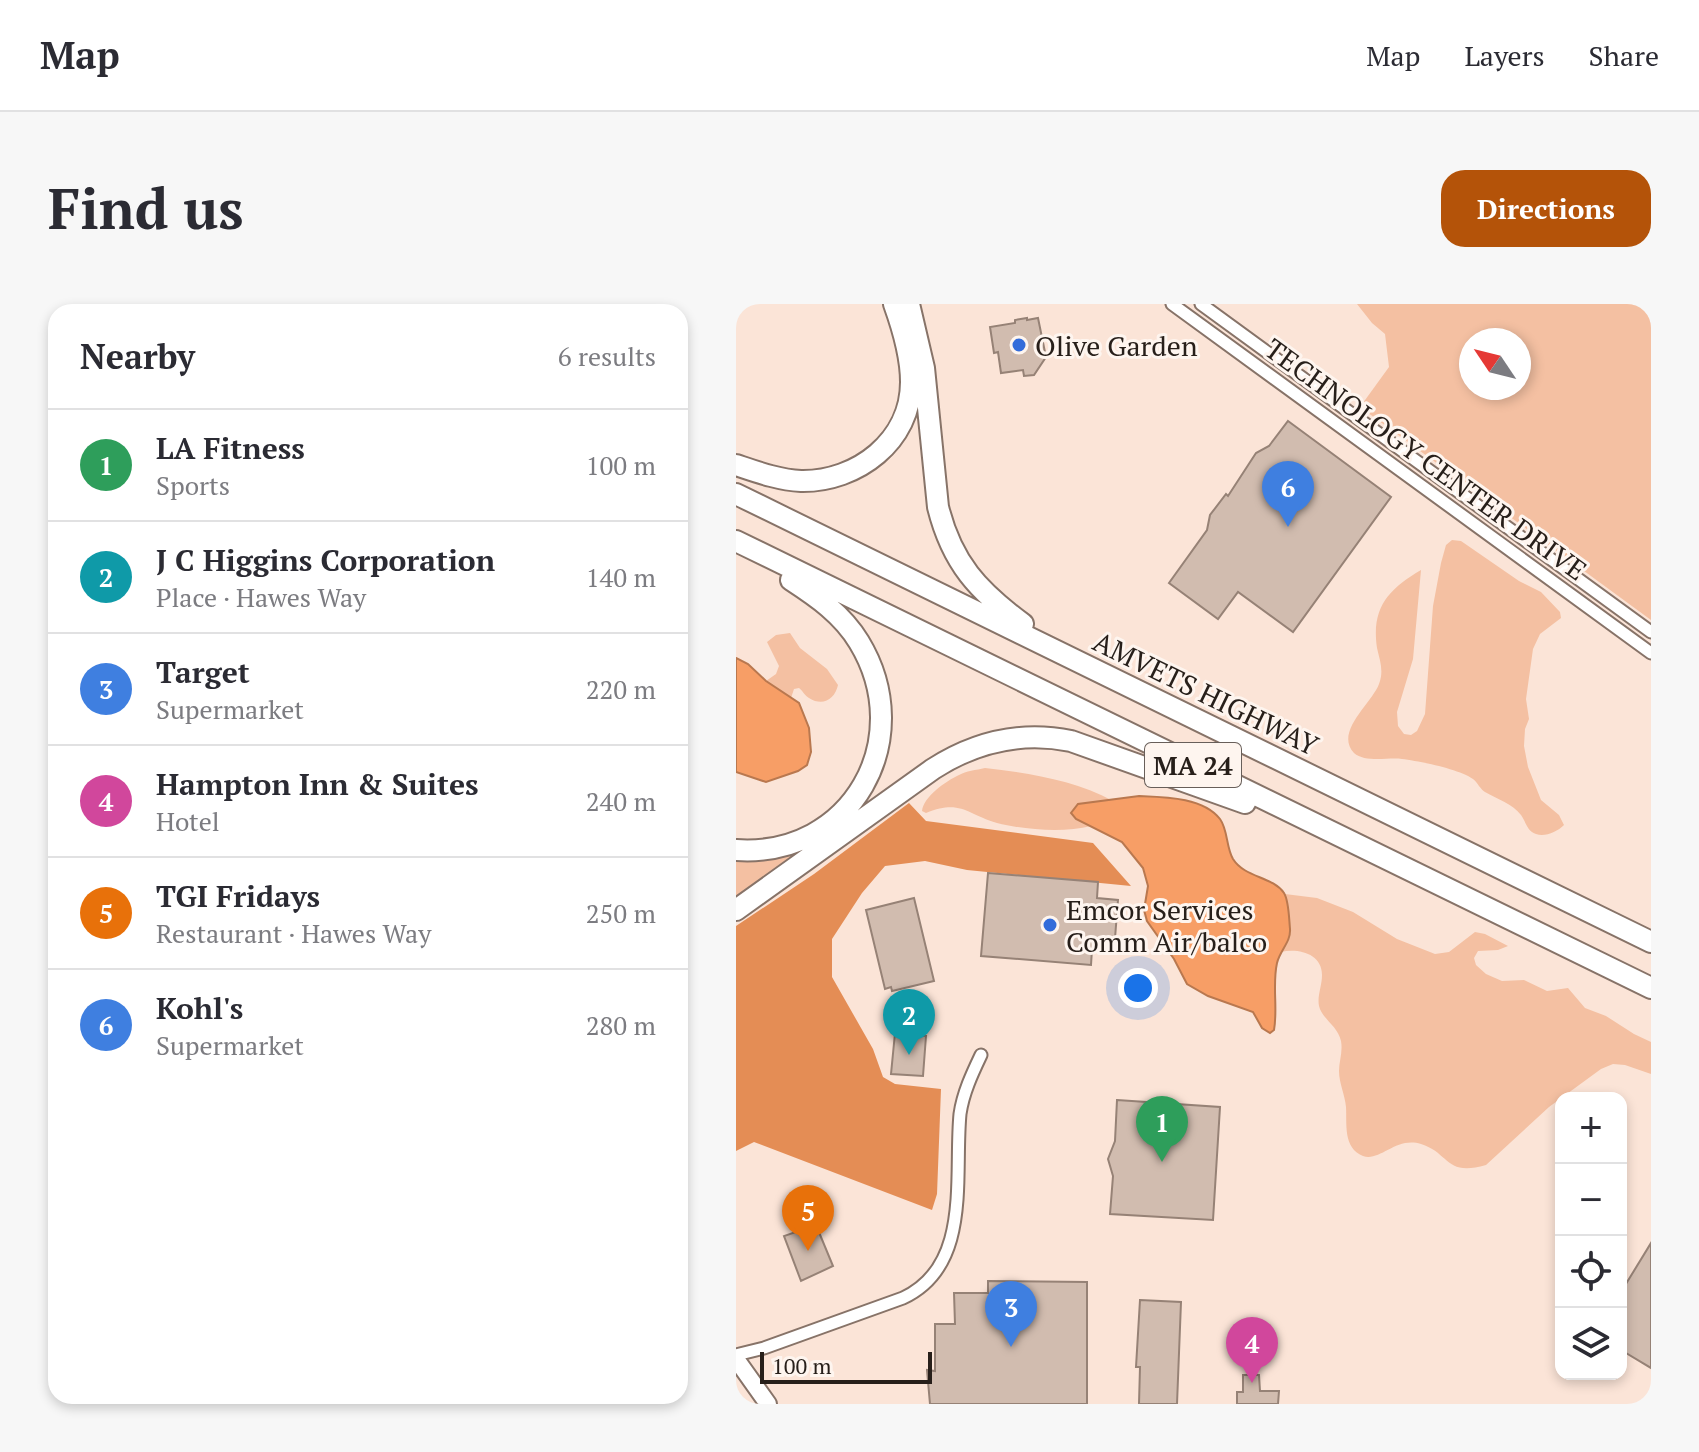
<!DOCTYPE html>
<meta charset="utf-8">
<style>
:root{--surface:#fff;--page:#f7f7f7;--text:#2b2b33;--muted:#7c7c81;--line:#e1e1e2;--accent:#b45309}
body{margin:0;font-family:"PT Serif",serif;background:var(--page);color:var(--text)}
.controls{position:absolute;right:24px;bottom:24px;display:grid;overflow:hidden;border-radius:16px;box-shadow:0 4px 12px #0003}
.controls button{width:72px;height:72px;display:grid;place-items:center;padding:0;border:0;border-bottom:2px solid var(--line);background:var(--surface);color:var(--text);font:40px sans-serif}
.compass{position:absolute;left:723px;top:24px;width:72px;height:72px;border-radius:50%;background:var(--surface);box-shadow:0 4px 12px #0003;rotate:305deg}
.scale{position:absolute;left:24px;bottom:20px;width:172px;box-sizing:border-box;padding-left:8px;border:4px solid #271f1a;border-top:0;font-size:22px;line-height:28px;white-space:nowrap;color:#271f1a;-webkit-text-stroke:6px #fef5ef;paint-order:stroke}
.you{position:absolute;left:402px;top:684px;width:28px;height:28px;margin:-20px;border:6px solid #fff;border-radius:50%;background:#1a73e8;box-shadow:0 0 0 12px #1a73e833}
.badge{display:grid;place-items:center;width:52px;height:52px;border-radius:50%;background:var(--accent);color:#fff;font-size:26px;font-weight:700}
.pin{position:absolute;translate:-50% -66px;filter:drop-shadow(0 2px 4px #0008)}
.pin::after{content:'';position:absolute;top:42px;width:28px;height:24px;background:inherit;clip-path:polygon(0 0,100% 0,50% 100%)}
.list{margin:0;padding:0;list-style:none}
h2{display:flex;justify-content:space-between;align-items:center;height:104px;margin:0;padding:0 32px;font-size:34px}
h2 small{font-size:26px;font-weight:400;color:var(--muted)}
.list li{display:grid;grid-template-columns:52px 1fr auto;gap:24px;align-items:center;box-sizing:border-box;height:112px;padding:0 32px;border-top:2px solid var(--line)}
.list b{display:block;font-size:30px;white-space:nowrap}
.list p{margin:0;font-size:26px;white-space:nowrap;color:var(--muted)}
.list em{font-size:26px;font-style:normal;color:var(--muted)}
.icon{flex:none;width:44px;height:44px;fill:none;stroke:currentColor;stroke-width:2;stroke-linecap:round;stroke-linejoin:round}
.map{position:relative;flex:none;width:915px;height:1100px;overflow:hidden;border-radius:24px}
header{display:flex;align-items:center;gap:48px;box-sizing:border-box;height:112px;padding:0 40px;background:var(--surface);border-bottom:2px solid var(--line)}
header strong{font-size:38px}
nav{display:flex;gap:44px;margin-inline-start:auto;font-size:28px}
.intro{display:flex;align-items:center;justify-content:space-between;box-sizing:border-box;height:192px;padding:0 48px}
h1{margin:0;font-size:56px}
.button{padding:20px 36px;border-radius:24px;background:var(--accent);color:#fff;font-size:28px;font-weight:700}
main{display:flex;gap:48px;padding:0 48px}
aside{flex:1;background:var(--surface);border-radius:24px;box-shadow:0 4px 12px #0003}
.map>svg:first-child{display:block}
</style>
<header>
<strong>Map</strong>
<nav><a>Map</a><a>Layers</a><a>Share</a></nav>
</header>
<div class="intro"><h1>Find us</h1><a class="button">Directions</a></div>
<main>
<aside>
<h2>Nearby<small>6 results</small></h2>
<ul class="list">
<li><span class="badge" style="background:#2e9e5b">1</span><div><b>LA Fitness</b><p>Sports</p></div><em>100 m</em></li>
<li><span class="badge" style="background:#0f9aa8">2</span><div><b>J C Higgins Corporation</b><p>Place · Hawes Way</p></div><em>140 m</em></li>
<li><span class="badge" style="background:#3f7fe0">3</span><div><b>Target</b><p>Supermarket</p></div><em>220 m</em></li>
<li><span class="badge" style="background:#d1479c">4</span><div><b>Hampton Inn &amp; Suites</b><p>Hotel</p></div><em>240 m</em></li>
<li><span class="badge" style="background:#e8710a">5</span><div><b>TGI Fridays</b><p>Restaurant · Hawes Way</p></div><em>250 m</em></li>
<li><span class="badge" style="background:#3f7fe0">6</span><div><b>Kohl's</b><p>Supermarket</p></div><em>280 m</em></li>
</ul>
</aside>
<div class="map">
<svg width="915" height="1100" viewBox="0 0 915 1100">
<rect width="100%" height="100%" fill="#fbe4d7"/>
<path fill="#f4c0a2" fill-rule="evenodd" d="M621 0H915V316L624 103 653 63 649 30 636 19ZM783 36V84H735V36Z
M716 236 725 237 783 277 805 288 824 308 825 314 804 330 797 345 790 395 793 415 789 425 788 442 792 463 805 496 823 511 828 521C821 528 809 533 800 530 791 527 790 518 785 511 777 500 761 495 749 488 744 485 742 479 737 475 723 465 683 457 666 455 653 453 629 459 618 449 598 428 636 399 643 380 648 367 644 357 641 344 635 303 653 285 685 266L677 355 661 408 662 422 668 430 675 431 681 427 689 410 697 302 705 259 710 241Z
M54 329 64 344 91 365 102 381C99 395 87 403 73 394 69 392 67 387 63 384L58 385 55 394 30 377 40 370 43 362 31 338 40 331Z
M249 464C292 469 338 476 377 497L342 500 336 509 340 515 355 522C328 529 289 526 261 519 230 510 225 495 190 509L186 507C187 493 210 477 223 471 230 467 240 466 249 464Z
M71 541 75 544 0 597V555L37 552Z
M549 590 581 594 617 608 661 635 699 650 713 648 739 628 749 630 772 642 762 646 742 647 738 654 740 661 750 670 766 677 788 676 811 687 832 684 849 704 870 712 898 730 915 738V770L889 761 877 760 865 765 813 803 750 861C709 873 714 849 685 840 660 832 644 858 627 852 607 844 611 820 610 803 609 791 603 779 603 767 603 757 607 748 605 737 602 722 586 715 583 702 581 692 586 682 586 671 586 650 563 644 545 648 558 631 553 610 549 590Z"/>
<path fill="#e48d55" d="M173 499 190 517 357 539 395 582 231 566 189 557 149 562 126 589 96 635V673L137 745 147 773 159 780 205 785 201 890 196 906 18 838 0 847V622L78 570Z"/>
<path fill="#f79e66" stroke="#b9784f" stroke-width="2" d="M0 354 12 360 30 377 63 399 73 424 75 448 71 461 62 467 30 478 0 468Z
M403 492C428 493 467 493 484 515 492 526 490 543 497 555 509 574 536 572 548 589 553 597 553 615 554 625 555 638 544 646 541 659 536 681 542 704 538 726L534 729 526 724 517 708 472 692 451 680 438 655 411 617 408 606 412 582 407 564 386 538 340 515 335 509 342 500Z"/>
<path fill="#d1bcaf" stroke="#968276" stroke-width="2" d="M291 14V16L302 14 310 53 298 71 288 72 287 66 265 69 262 48 258 49 254 23 279 19V16Z
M552 117 655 193 557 328 502 288 482 315 433 279 471 226 474 211 490 190 492 192 520 149 533 142Z
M252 569 362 578 361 594 382 596 378 647 356 645 355 661 245 652Z
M178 594 198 677 156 687 155 683 149 685 130 606Z
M159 729 190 732 187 772 155 770Z
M381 796 484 803 477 916 374 910 377 872 372 855 379 837Z
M80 921 97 962 65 977 48 932Z
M915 939V1064L885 1046V988Z
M252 977 351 978V1100H194L191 1066 199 1067V1020H219L218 989H252Z
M404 996 445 998 441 1100H403L404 1063H400Z
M507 1071H523L524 1087H543L542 1100H501V1088H507Z"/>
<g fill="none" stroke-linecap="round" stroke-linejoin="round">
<g stroke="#877368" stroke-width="15">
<path id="street" d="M436 0 915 349
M465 0 915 328
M0 1051 28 1044 167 994C236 962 218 873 224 810 227 789 236 770 245 751"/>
</g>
<g stroke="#877368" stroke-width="20">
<path id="secondary" d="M0 1055 32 1100"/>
</g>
<g stroke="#877368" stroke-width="24">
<path id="highway" d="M173 0 188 64 202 203C216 259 242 287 287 320
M0 161C21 168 43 176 65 177 121 178 175 137 175 78 175 51 167 25 158 0
M0 190 915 638
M0 237 915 684
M0 546C116 554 182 435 123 338 106 310 81 293 55 276
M0 606 197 465C239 438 286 427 335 437L509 499"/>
</g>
<use href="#street" stroke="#fff" stroke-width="11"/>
<use href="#secondary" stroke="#fff" stroke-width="16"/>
<use href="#highway" stroke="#fff" stroke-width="20"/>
</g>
<g fill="#336cda" stroke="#fef5ef" stroke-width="3">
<circle cx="283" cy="41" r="8"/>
<circle cx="314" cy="621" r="8"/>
</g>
<g text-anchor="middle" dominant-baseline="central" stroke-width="6" stroke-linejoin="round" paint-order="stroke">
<rect fill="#fef5ef" stroke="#685f5a" stroke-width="2" x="409" y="439" width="96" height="44" rx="6"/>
<g font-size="26" font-weight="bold" fill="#271f1a">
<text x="457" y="461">MA 24</text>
</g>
<g font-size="28" fill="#271f1a" stroke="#fef5ef" text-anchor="start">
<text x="299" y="41">Olive Garden</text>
<text x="330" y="605">Emcor Services<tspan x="330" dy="32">Comm Air/balco</tspan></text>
</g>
<g font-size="28" fill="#271f1a" stroke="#fef5ef">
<text transform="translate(690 155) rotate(36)">TECHNOLOGY CENTER DRIVE</text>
<text transform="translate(470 389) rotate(26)">AMVETS HIGHWAY</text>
</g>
</g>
</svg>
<div class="controls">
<button>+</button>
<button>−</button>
<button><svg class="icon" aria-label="locate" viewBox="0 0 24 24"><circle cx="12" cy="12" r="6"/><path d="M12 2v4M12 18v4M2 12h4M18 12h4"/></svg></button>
<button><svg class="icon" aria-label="layers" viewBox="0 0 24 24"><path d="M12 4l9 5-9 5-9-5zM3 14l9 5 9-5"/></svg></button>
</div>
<svg class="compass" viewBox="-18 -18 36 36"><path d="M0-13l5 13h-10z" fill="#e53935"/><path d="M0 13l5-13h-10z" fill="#7c7c81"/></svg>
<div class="scale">100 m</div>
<div class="you"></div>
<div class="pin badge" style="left:426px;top:858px;background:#2e9e5b">1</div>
<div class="pin badge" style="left:173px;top:751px;background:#0f9aa8">2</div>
<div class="pin badge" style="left:275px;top:1043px;background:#3f7fe0">3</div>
<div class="pin badge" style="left:516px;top:1079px;background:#d1479c">4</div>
<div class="pin badge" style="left:72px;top:947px;background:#e8710a">5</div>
<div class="pin badge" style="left:552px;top:223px;background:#3f7fe0">6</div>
</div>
</main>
